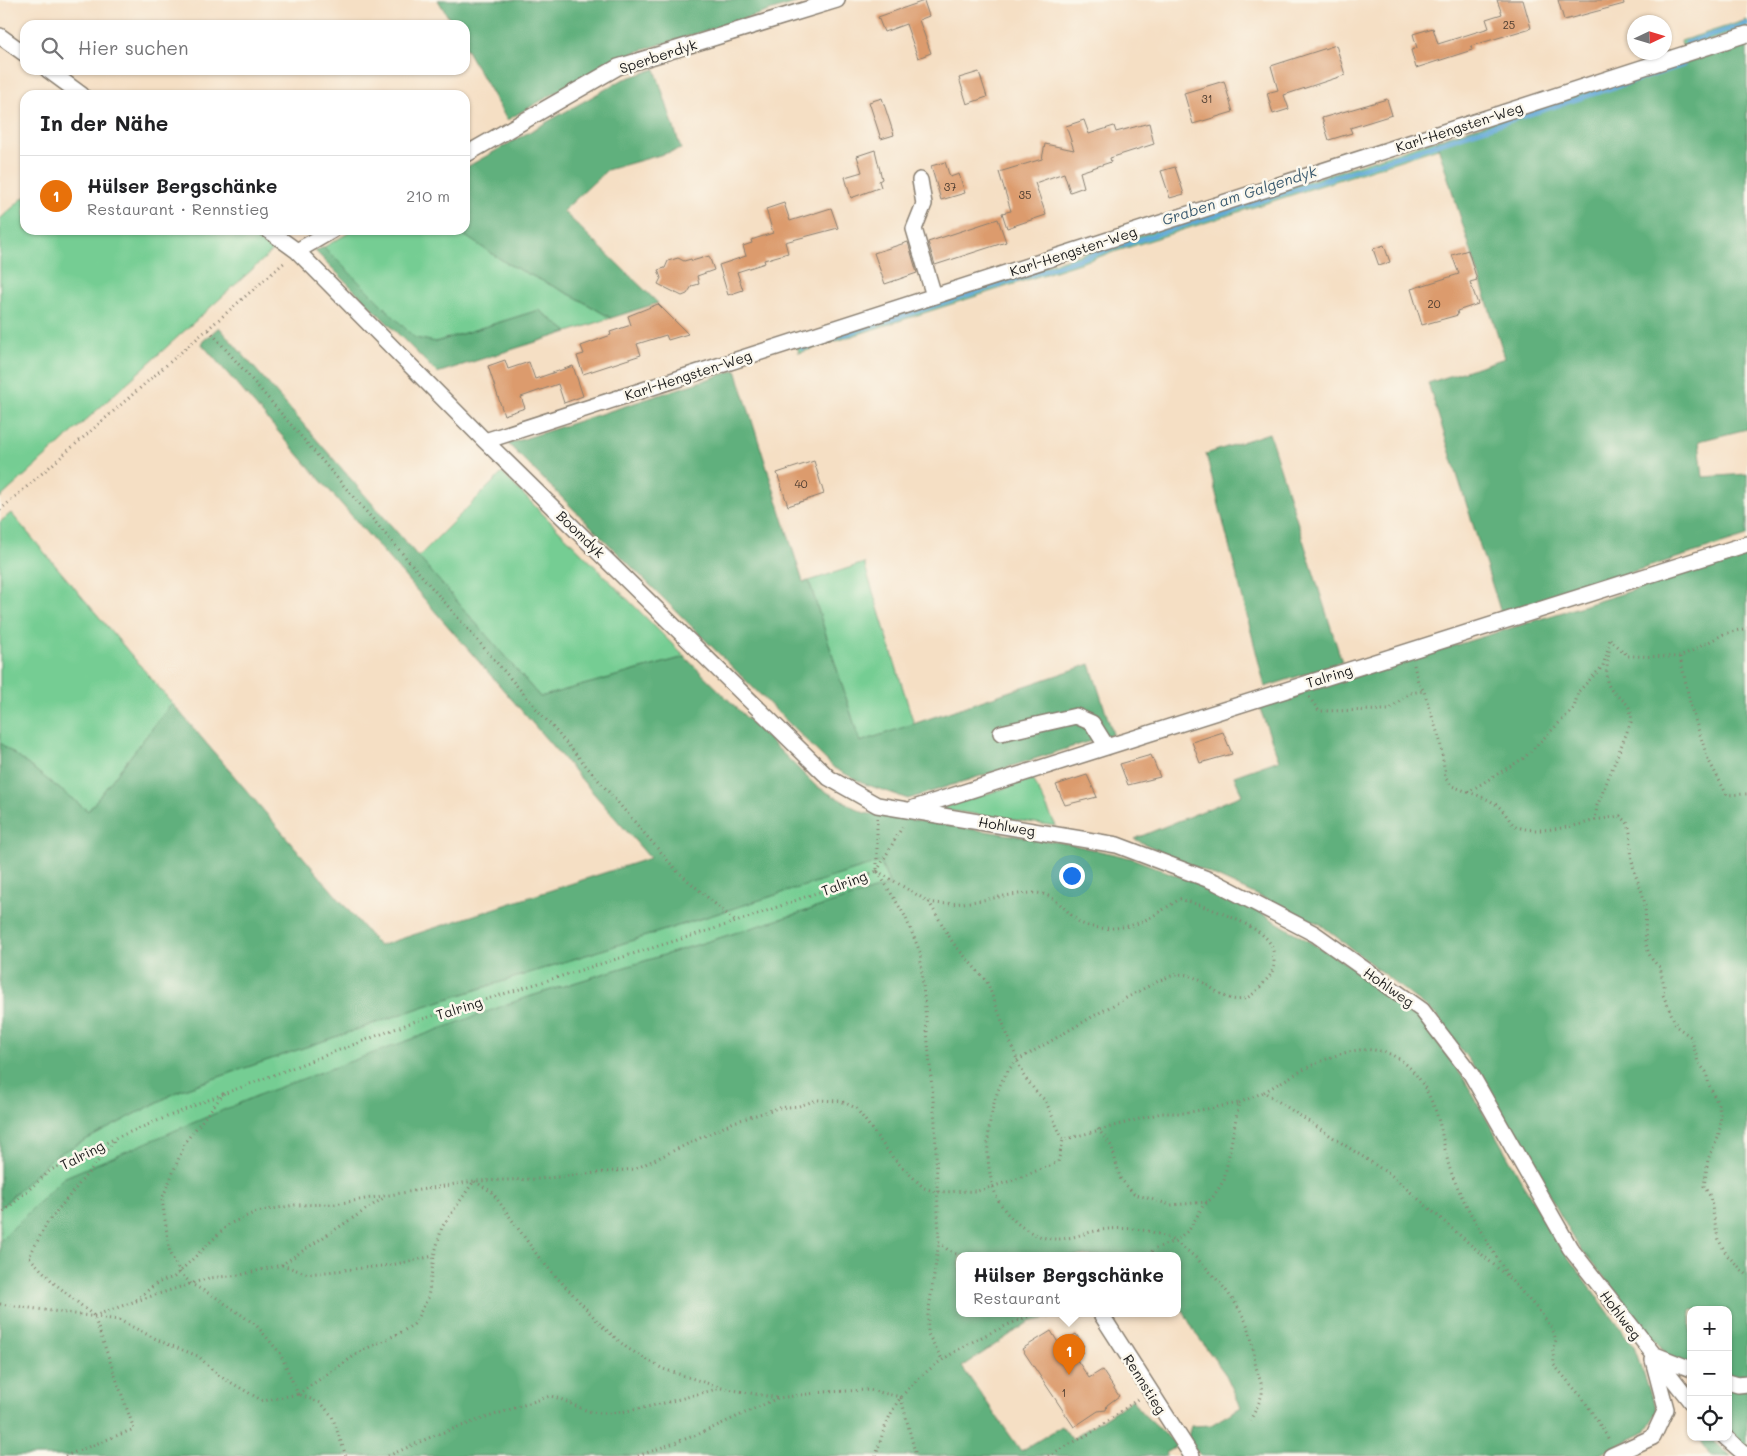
<!DOCTYPE html>
<html lang="de">
<meta charset="utf-8">
<style>
:root{--surface:#fff;--page:#f6f6f6;--text:#202124;--muted:#757577;--line:#e0e0e0;--accent:#b5179e}
body{margin:0;font-family:Mali,sans-serif;background:var(--page);color:var(--text)}
.controls{position:absolute;right:15px;bottom:15px;display:grid;overflow:hidden;border-radius:10px;box-shadow:0 1px 4px #0004}
.controls button{width:45px;height:45px;display:grid;place-items:center;padding:0;border:0;border-bottom:1px solid var(--line);background:var(--surface);color:var(--text);font:25px sans-serif}
.compass{position:absolute;left:1627px;top:15px;width:45px;height:45px;border-radius:50%;background:var(--surface);box-shadow:0 1px 4px #0004;rotate:86deg}
.you{position:absolute;left:1071px;top:875px;width:18px;height:18px;margin:-12px;border:4px solid #fff;border-radius:50%;background:#1a73e8;box-shadow:0 0 0 8px #1a73e833}
.badge{display:grid;place-items:center;width:32px;height:32px;border-radius:50%;background:var(--accent);color:#fff;font-size:16px;font-weight:700}
.pin{position:absolute;translate:-50% -41px;filter:drop-shadow(0 1px 2px #0008)}
.pin::after{content:'';position:absolute;top:26px;width:18px;height:15px;background:inherit;clip-path:polygon(0 0,100% 0,50% 100%)}
.popup{position:absolute;left:956px;top:1252px;width:225px;height:65px;box-sizing:border-box;display:grid;place-content:center;border-radius:10px;background:var(--surface);filter:drop-shadow(0 1px 4px #0005);font-size:16px;white-space:nowrap;color:var(--muted)}
.popup b{font-size:19px;color:var(--text)}
.popup::after{content:'';position:absolute;left:50%;top:100%;margin-left:-10px;border:10px solid transparent;border-top-color:var(--surface)}
.list{margin:0;padding:0;list-style:none}
h2{display:flex;justify-content:space-between;align-items:center;height:65px;margin:0;padding:0 20px;font-size:21px}
h2 small{font-size:16px;font-weight:400;color:var(--muted)}
.list li{display:grid;grid-template-columns:32px 1fr auto;gap:15px;align-items:center;box-sizing:border-box;height:80px;padding:0 20px;border-top:1px solid var(--line)}
.list b{display:block;font-size:19px;white-space:nowrap}
.list p{margin:0;font-size:16px;white-space:nowrap;color:var(--muted)}
.list em{font-size:16px;font-style:normal;color:var(--muted)}
.icon{flex:none;width:28px;height:28px;fill:none;stroke:currentColor;stroke-width:2;stroke-linecap:round;stroke-linejoin:round}
.map{position:relative;flex:none;width:1747px;height:1456px;overflow:hidden}
.search{position:absolute;background:var(--surface);box-shadow:0 1px 4px #0004;left:20px;top:20px;width:450px;height:55px;display:flex;align-items:center;gap:12px;box-sizing:border-box;padding:0 18px;border-radius:15px;color:var(--muted);font-size:19px}
.panel{position:absolute;background:var(--surface);box-shadow:0 1px 4px #0004;left:20px;top:90px;width:450px;height:145px;border-radius:15px}
.map>svg:first-child{display:block}
</style>
<div class="map">
<svg width="1747" height="1456" viewBox="0 0 1747 1456">
<rect width="100%" height="100%" fill="#fbf7ec"/>
<filter id="ink" filterUnits="userSpaceOnUse"><feTurbulence type="fractalNoise" baseFrequency=".02" numOctaves="2"/><feDisplacementMap in="SourceGraphic" scale="10" xChannelSelector="R" yChannelSelector="G"/><feConvolveMatrix kernelMatrix="1 2 1 2 8 2 1 2 1" color-interpolation-filters="sRGB"/></filter>
<filter id="wash" filterUnits="userSpaceOnUse"><feTurbulence type="fractalNoise" baseFrequency=".0096" numOctaves="4" result="noise"/><feDisplacementMap in="SourceGraphic" scale="20" xChannelSelector="R" yChannelSelector="G"/><feGaussianBlur stdDeviation="1.12" result="paint"/><feColorMatrix in="noise" values="0 0 0 0 0 0 0 0 0 0 0 0 0 0 0 0 0 1.4 0 .05"/><feComposite in="paint" operator="in"/></filter>
<g filter="url(#wash)">
<rect width="100%" height="100%" fill="#f5dfc4"/>
<path fill="#75cd93" stroke="#487458" d="M1747 20V28L1684 49 1681 41Z
M1435 140 1438 148 799 353 797 346Z
M25 196V230H252L277 247 0 498V219Z
M354 230H456L508 264 575 297 611 318 568 332 539 310 435 342 415 338 324 247Z
M502 473 685 657 540 697 418 557Z
M11 513 172 703 88 811 0 743V522Z
M864 563 914 724 860 742 809 581Z
M1033 779 1056 826 939 809Z
M880 862 890 885 522 999 63 1178 0 1241V1208L53 1157 181 1090 428 1005Z"/>
<path fill="#60b07d" stroke="#3e664c" d="M438 0H805L617 58 507 120 465 47V25H453Z
M1747 43V429L1699 441 1703 477 1747 474V536L1501 613 1428 383 1505 358 1436 140 1684 60 1686 63Z
M655 69 681 149 607 170 563 211 658 303 611 318 575 297 508 264 456 230H465V168L622 80Z
M324 247 415 338 436 342 539 310 568 332 437 373 315 251Z
M219 327 540 697 685 657 816 786 864 813 1065 843 1131 858 1236 898 1357 970 1418 1016 1464 1079 1554 1238 1634 1347 1657 1412 1644 1433 1596 1456H1201L1187 1440 1191 1426 1211 1425 1241 1407 1226 1375 1196 1334 1178 1302V1256H960V1314H1067L1029 1322 962 1367 1021 1451 1062 1426 1072 1439 1133 1399 1142 1413 1178 1446 1166 1453 1167 1456H0V1241L63 1178 261 1094 522 999 890 885 880 862 428 1005 181 1090 53 1157 0 1208V743L88 811 172 703 379 946 650 858 201 343Z
M736 370 803 582 809 581 860 742 1090 664 1113 734 908 799 865 784 834 768 508 444Z
M1269 433 1342 662 1265 687 1206 454Z
M1747 555V1379H1728V1310H1691V1366L1667 1355 1577 1244 1486 1084 1436 1015 1320 924 1134 839 1242 795 1234 776 1279 760 1259 706Z
M1728 1387 1747 1388V1448L1728 1428Z
M1699 1437H1709L1731 1456H1710Z"/>
<g fill="none" stroke-linecap="round" stroke-linejoin="round">
<path stroke="#61a8d7" stroke-width="5" d="M1687 43 1747 24
M802 348 1683 65"/>
</g>
<g id="blocks">
<path fill="#dc9b6d" d="M1497 0H1523L1531 28 1471 46 1472 50 1416 68 1411 50 1417 48 1413 34 1433 28 1438 44 1489 28 1486 19 1502 14Z
M1558 0H1623L1624 4 1564 20Z
M924 1 929 16 919 20 931 53 918 58 906 24 884 32 878 17Z
M1336 45 1345 75 1284 95 1289 109 1273 114 1267 93 1278 90 1271 66Z
M979 72 987 97 967 104 959 78Z
M1224 81 1233 112 1193 124 1184 93Z
M882 98 894 135 881 139 869 102Z
M1387 99 1392 115 1350 128 1352 133 1329 140 1322 118Z
M1084 120 1089 134 1114 126 1116 132 1149 123 1154 144 1110 158 1111 162 1080 172 1084 187 1070 192 1064 173 1035 183 1046 215 1007 228 1002 213 1011 211 999 172 1042 159 1045 144 1074 150 1066 126Z
M875 150 882 179 879 181 881 187 851 198 845 177 862 172 857 156Z
M945 162 950 177 959 174 965 193 941 200 931 166Z
M1175 167 1184 194 1170 198 1161 171Z
M784 203 790 221 831 208 838 228 785 242 788 253 764 260 765 263 737 272 743 290 728 295 719 265 746 256 743 246 752 243 751 240 773 233 766 209Z
M998 219 1006 242 935 265 928 242Z
M908 242 917 273 885 284 874 253Z
M1384 245 1390 262 1379 266 1373 249Z
M1468 250 1477 280 1470 282 1478 304 1457 311 1458 315 1422 325 1411 289 1459 274 1452 255Z
M709 256 714 270 697 276 699 284 692 286 687 294 682 296 658 284 661 278 658 270 665 268 668 261 678 258 684 261 691 259 692 261Z
M658 304 688 334 668 340 666 335 637 344 641 355 583 374 577 356 584 354 581 346 611 335 610 332 631 325 628 316Z
M505 360 508 369 529 362 535 379 573 366 583 396 564 403 558 384 521 397 525 408 504 415 488 366Z
M814 461 824 494 788 506 777 473Z
M1223 732 1232 754 1200 763 1192 742Z
M1151 755 1160 777 1128 785 1120 764Z
M1087 775 1097 797 1065 805 1056 785Z
M1051 1331 1059 1344 1076 1334 1084 1346 1081 1348 1083 1352 1075 1357 1089 1378 1102 1370 1119 1396 1107 1405 1106 1410 1098 1411 1074 1427 1022 1349Z"/>
</g>
</g>
<g filter="url(#ink)">
<use href="#blocks" fill-opacity="0" stroke="#887e70" stroke-width="1"/>
<g fill="none" stroke-linecap="round" stroke-linejoin="round">
<g stroke="#887e70" stroke-width="18">
<path id="minor" d="M0 36 25 54
M48 70 82 95
M465 155 618 67 837 0
M920 180 924 204 914 229 934 296
M268 230 297 251 485 441 829 778 877 805 1117 845 1215 882 1315 934 1422 1010 1471 1074 1570 1248 1691 1402
M297 251 333 230
M485 441 1747 34
M1001 733 1076 716 1092 723 1107 747
M914 808 1747 544
M1101 1314 1192 1456
M1653 1354 1691 1369
M1728 1382 1738 1385 1747 1384
M1725 1437 1747 1456
M1611 1456 1653 1437 1666 1409 1653 1360"/>
</g>
<path stroke="#887e70" stroke-width="3" stroke-dasharray="1 4" stroke-linecap="butt" d="M209 330 677 871 736 922
M0 510 286 261
M1610 639 1628 656 1680 657 1724 634 1747 628
M1680 657 1691 707 1708 759 1727 795 1747 794
M1414 665 1418 682 1424 691
M1309 697 1319 711 1389 710 1409 693 1424 691 1440 741 1446 779 1452 786 1468 792 1524 758 1574 708 1578 692 1603 666 1610 639
M1468 792C1480 796 1493 800 1502 810 1506 814 1510 822 1514 825 1531 836 1578 826 1595 820L1597 806 1631 722C1634 697 1612 701 1607 681 1605 673 1609 659 1609 650
M877 818V869
M1595 820 1620 816C1625 820 1628 822 1629 828 1632 839 1630 853 1633 866 1636 880 1644 892 1645 907 1647 928 1640 953 1660 967L1664 986 1663 995 1673 1018 1677 1027 1691 1037 1698 1062 1706 1072 1709 1085 1719 1106 1721 1122 1718 1138 1708 1159 1704 1186 1710 1196 1718 1239 1727 1255 1747 1275
M877 871 929 902 953 943 987 982 1023 1075 1038 1094 1045 1100 1063 1140 1161 1113H1184L1239 1103 1224 1180 1213 1197 1203 1206 1189 1230 1175 1241 1154 1249 1147 1256
M877 871 904 824
M878 872 905 916 920 952 935 1122 939 1242 928 1315V1334L943 1361
M929 902C965 909 999 893 1035 893 1055 893 1064 910 1078 921 1092 932 1125 929 1141 922 1153 917 1168 906 1180 899 1204 906 1249 921 1266 938 1273 945 1274 953 1274 962 1274 972 1269 977 1262 985 1229 1026 1207 967 1175 975 1159 979 1144 989 1130 996 1092 1016 1055 1039 1018 1060 997 1077 990 1114 988 1140 987 1158 989 1178 996 1195 1005 1218 1033 1240 1057 1239 1073 1239 1086 1232 1101 1230 1120 1227 1143 1228 1161 1235 1191 1245 1237 1297 1248 1327 1253 1340 1253 1354 1256 1367 1258 1376 1263 1384 1262 1393 1260 1403 1254 1412 1250 1421
M1264 1092C1325 1057 1392 1013 1432 1102 1442 1123 1443 1147 1450 1169 1464 1207 1487 1241 1508 1276
M224 1093 186 1141 162 1199 170 1254 180 1272 191 1284 214 1296 256 1325 280 1353 298 1394 363 1350 400 1333 414 1324 428 1298 434 1256 442 1227 474 1181 492 1192 540 1259 603 1327 627 1348 663 1369 722 1388 778 1398
M1239 1103 1264 1092 1392 1176 1510 1279 1541 1313 1552 1328 1556 1340 1553 1351 1554 1365 1584 1400 1610 1441
M1098 1129 1112 1147 1120 1178 1134 1194 1171 1205 1207 1202
M0 1215 51 1170 118 1137 218 1096 413 1022 736 922 877 871
M939 1242 949 1251 961 1256
M282 1265 308 1274 391 1265 434 1256
M136 1301 209 1278 240 1275 281 1265 385 1197
M0 1304 119 1320 162 1342 198 1356 218 1375 263 1401 298 1394 321 1403 332 1416 346 1456
M94 1316 133 1302 157 1283 174 1277 229 1224 256 1212 295 1205 335 1204 474 1181 538 1179 635 1169 734 1122 778 1108 799 1106 817 1100 841 1101 856 1108 893 1158 924 1188 936 1192 978 1191 1014 1180 1058 1162 1063 1140
M901 1398 916 1456
M65 1456 134 1429 94 1316 54 1283 29 1257 47 1223 116 1139
M388 1456 438 1434 550 1396C565 1399 578 1409 593 1412 621 1418 691 1395 721 1388
M638 1456 699 1434 778 1398 824 1392 869 1390 901 1397
M876 1456C881 1437 889 1412 902 1396 935 1356 987 1333 1034 1314
M1048 1456 1096 1430 1139 1398"/>
<use href="#minor" stroke="#fff" stroke-width="15"/>
</g>
</g>
<g text-anchor="middle" dominant-baseline="central" stroke-width="5" stroke-linejoin="round" paint-order="stroke">
<g font-size="11" fill="#4c3c30">
<text x="1509" y="24">25</text>
<text x="1207" y="98">31</text>
<text x="950" y="186">37</text>
<text x="1025" y="194">35</text>
<text x="1434" y="303">20</text>
<text x="801" y="483">40</text>
<text x="1064" y="1392">1</text>
</g>
<g font-size="14" fill="#1c1c1c" stroke="#fbf7ec">
<text transform="translate(658 56) rotate(-18)">Sperberdyk</text>
<text transform="translate(1459 127) rotate(-18)">Karl-Hengsten-Weg</text>
<text transform="translate(1073 251) rotate(-18)">Karl-Hengsten-Weg</text>
<text transform="translate(688 375) rotate(-18)">Karl-Hengsten-Weg</text>
<text transform="translate(581 534) rotate(44)">Boomdyk</text>
<text transform="translate(1329 676) rotate(-17)">Talring</text>
<text transform="translate(1007 826) rotate(10)">Hohlweg</text>
<text transform="translate(844 883) rotate(-20)">Talring</text>
<text transform="translate(1389 987) rotate(35)">Hohlweg</text>
<text transform="translate(459 1008) rotate(-17)">Talring</text>
<text transform="translate(82 1155) rotate(-27)">Talring</text>
<text transform="translate(1621 1315) rotate(53)">Hohlweg</text>
<text transform="translate(1145 1384) rotate(58)">Rennstieg</text>
</g>
<g font-size="15" font-style="italic" fill="#3b5b70" stroke="#fbf7ec">
<text transform="translate(1239 195) rotate(-18)">Graben am Galgendyk</text>
</g>
</g>
</svg>
<div class="controls">
<button>+</button>
<button>−</button>
<button><svg class="icon" aria-label="locate" viewBox="0 0 24 24"><circle cx="12" cy="12" r="6"/><path d="M12 2v4M12 18v4M2 12h4M18 12h4"/></svg></button>
</div>
<svg class="compass" viewBox="-18 -18 36 36"><path d="M0-13l5 13h-10z" fill="#e53935"/><path d="M0 13l5-13h-10z" fill="#757577"/></svg>
<div class="you"></div>
<div class="pin badge" style="left:1069px;top:1375px;background:#e8710a">1</div>
<div class="popup"><b>Hülser Bergschänke</b>Restaurant</div>
<div class="search"><svg class="icon" aria-label="search" viewBox="0 0 24 24"><circle cx="10" cy="10" r="6"/><path d="M15 15l6 6"/></svg>Hier suchen</div>
<section class="panel">
<h2>In der Nähe<small></small></h2>
<ul class="list">
<li><span class="badge" style="background:#e8710a">1</span><div><b>Hülser Bergschänke</b><p>Restaurant · Rennstieg</p></div><em>210 m</em></li>
</ul>
</section>
</div>
